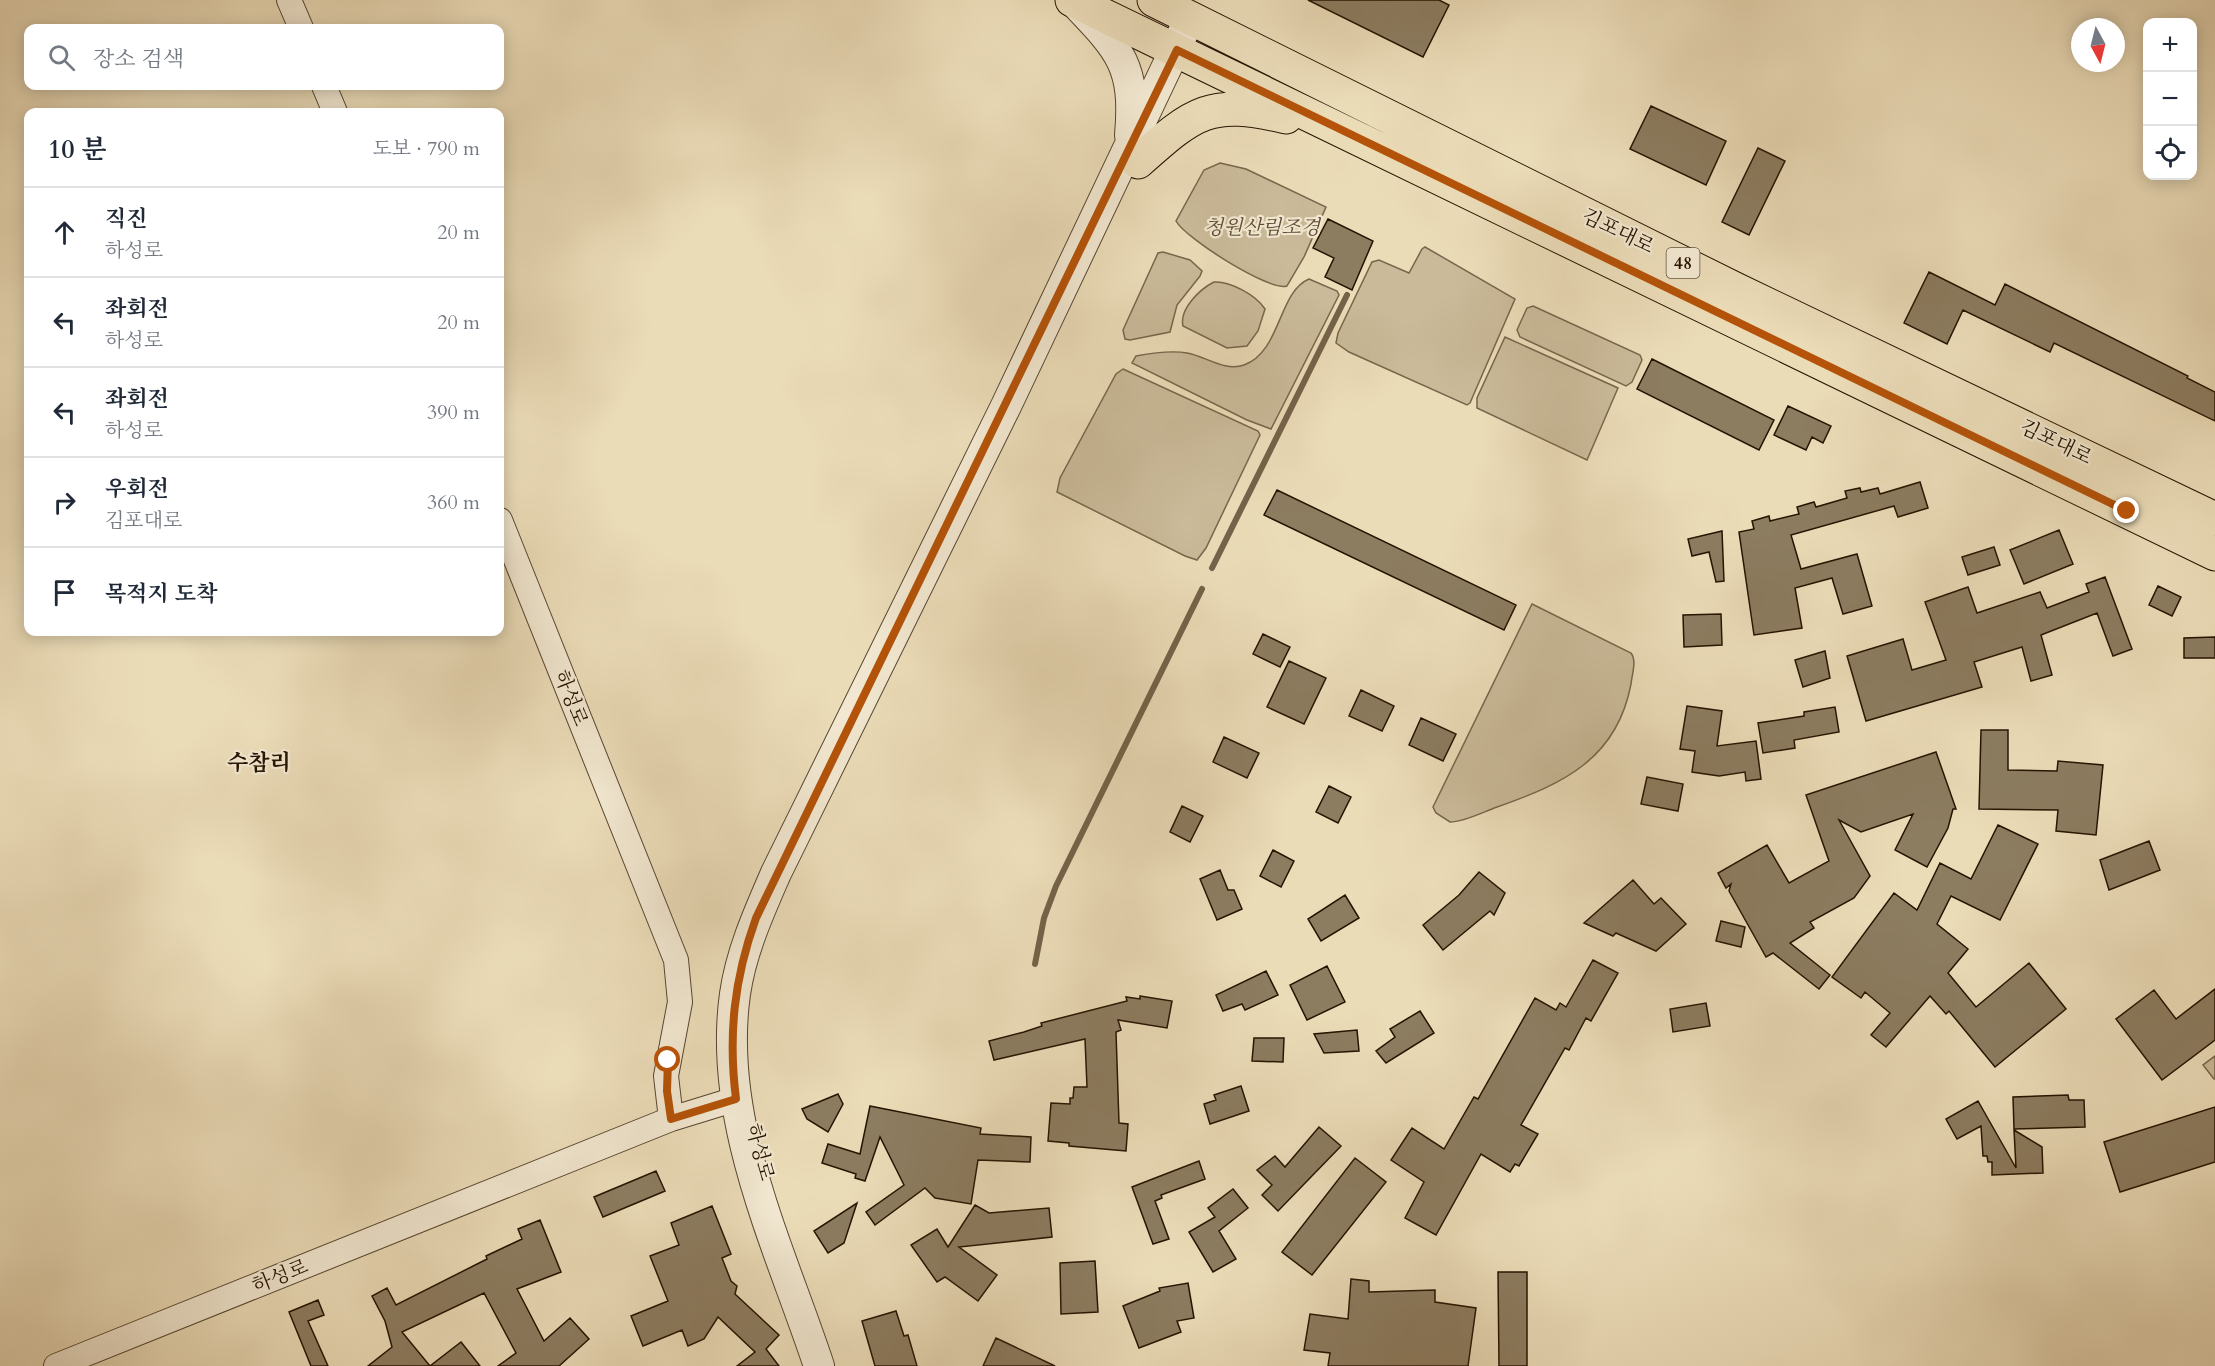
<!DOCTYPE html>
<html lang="ko">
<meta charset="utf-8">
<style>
:root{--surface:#fff;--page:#f6f6f7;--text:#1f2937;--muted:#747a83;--line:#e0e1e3}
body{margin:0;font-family:Cardo,"Noto Serif KR",serif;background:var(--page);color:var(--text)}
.controls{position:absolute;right:18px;top:18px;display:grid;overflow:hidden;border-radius:12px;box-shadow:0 3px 15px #0003}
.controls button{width:54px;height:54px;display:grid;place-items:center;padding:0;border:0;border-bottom:2px solid var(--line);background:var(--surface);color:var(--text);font:30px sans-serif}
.compass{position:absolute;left:2071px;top:18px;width:54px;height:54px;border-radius:50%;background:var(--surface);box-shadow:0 3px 15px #0003;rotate:173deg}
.stop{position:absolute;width:18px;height:18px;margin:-14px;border:4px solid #b45309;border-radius:50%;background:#fff}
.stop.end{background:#b45309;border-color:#fff;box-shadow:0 2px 6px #0008}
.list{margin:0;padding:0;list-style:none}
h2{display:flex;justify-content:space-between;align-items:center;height:78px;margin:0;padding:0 24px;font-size:26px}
h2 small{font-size:20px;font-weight:400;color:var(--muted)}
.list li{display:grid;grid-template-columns:39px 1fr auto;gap:18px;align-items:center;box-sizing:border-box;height:90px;padding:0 24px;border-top:2px solid var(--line)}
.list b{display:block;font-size:22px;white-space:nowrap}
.list p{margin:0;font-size:20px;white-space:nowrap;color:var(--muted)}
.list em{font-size:20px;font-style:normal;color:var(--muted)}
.icon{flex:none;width:33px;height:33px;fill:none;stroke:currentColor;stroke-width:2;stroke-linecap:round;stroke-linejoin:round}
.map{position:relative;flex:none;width:2215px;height:1366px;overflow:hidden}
.search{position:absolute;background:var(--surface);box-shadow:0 3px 15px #0003;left:24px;top:24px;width:480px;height:66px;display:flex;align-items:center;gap:15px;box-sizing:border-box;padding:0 21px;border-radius:12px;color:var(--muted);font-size:22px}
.panel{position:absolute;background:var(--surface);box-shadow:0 3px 15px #0003;left:24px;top:108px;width:480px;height:528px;border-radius:12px}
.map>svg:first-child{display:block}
</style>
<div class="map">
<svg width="2215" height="1366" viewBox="0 0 2215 1366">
<rect width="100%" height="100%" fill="#ebdcb8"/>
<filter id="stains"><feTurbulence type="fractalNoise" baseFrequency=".00333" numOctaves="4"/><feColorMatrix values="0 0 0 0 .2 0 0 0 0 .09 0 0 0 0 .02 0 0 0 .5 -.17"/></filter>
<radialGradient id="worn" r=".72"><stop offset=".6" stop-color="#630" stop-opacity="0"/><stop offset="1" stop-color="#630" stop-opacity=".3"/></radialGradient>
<path fill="#caba99" stroke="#78664c" stroke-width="1.5" d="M1220 163 1246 169 1326 207 1304 257 1287 286C1270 292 1185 238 1176 221L1204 170Z
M1425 247 1515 299 1470 403 1467 405 1349 352 1336 343 1338 333 1372 262 1379 260 1409 273 1422 249Z
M1163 252 1190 260 1202 271 1200 276 1177 305 1170 332 1130 340 1125 339 1123 330 1158 253Z
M1309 279 1337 291 1339 295 1271 429 1247 420 1132 363 1136 356C1152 353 1171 350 1187 353 1205 356 1225 372 1244 365 1281 352 1278 292 1309 279Z
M1214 282C1230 281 1256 295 1265 309L1258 331 1247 346 1227 348 1183 326C1179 309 1200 289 1214 282Z
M1533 306 1640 355 1642 360 1632 382 1626 386 1520 337 1517 330 1527 308Z
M1505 337 1618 388 1587 460 1477 408V398Z
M1123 369 1258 431 1260 435 1206 548 1197 560 1185 556 1057 492 1060 478 1116 374Z
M1532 604 1631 653C1637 661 1632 674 1631 684 1617 759 1563 784 1497 807 1483 812 1464 822 1450 822L1436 813 1433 807Z
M2215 1056V1079H2214L2203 1065Z"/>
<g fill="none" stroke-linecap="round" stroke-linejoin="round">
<path stroke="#746349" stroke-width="6" d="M1212 568 1347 295
M1035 964 1044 918 1056 886 1202 589"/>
</g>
<path fill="#8c7c60" stroke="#261300" stroke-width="1.5" d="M1308 0H1439L1449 5 1423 57Z
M1651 106 1726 141 1706 185 1630 149Z
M1758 148 1785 161 1749 235 1722 222Z
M1328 219 1373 241 1352 290 1325 277 1334 258 1313 248Z
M1929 272 1995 305 2005 284 2188 376 2187 378 2215 392V421L2054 343 2050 352 1963 310 1947 344 1904 323Z
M1652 359 1774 420 1759 450 1637 389Z
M1788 406 1831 426 1823 443 1812 437 1806 450 1774 435Z
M1920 482 1928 508 1898 517 1894 506 1791 535 1801 569 1857 554 1872 606 1843 614 1832 578 1795 588 1802 628 1754 635 1739 532 1754 529 1752 521 1769 516 1770 521 1799 514 1797 507 1814 502 1816 507 1847 498 1845 491 1860 488 1861 492 1878 488 1880 494Z
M1277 490 1516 605 1504 630 1264 515Z
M2059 530 2073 564 2024 584 2010 550Z
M1722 531 1724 581 1716 582 1709 552 1692 556 1688 539Z
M1994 547 2000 565 1968 575 1962 557Z
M2105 577 2132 649 2113 656 2097 613 2041 635 2052 675 2031 681 2022 647 1974 662 1982 687 1866 721 1847 656 1903 639 1912 670 1946 660 1925 602 1968 587 1977 613 2040 592 2047 608 2089 592 2086 584Z
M2158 586 2181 597 2172 616 2149 605Z
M1721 614 1722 645 1684 647 1683 615Z
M1263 634 1290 647 1280 667 1253 654Z
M2215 637V658H2184V638Z
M1825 651 1830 678 1803 687 1795 660Z
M1289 661 1326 678 1304 724 1267 707Z
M1361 690 1394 706 1382 731 1349 716Z
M1687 706 1722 711 1717 746 1756 741 1761 779 1746 781 1745 772 1719 776 1692 772 1695 751 1680 749Z
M1835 707 1839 732 1794 740 1795 748 1763 753 1758 723 1804 716V712Z
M1421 718 1456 734 1443 761 1409 745Z
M1981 730H2008V770L2057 771 2058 761 2103 765 2096 835 2056 831 2058 810 1979 809Z
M1224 737 1259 753 1247 778 1213 762Z
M1936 752 1956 809H1953L1948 828 1927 867 1895 850 1913 814 1861 832 1839 820 1870 876 1854 898 1810 922 1814 928 1790 943 1830 975 1819 989 1773 953 1766 957 1729 891 1731 884 1726 888 1718 873 1767 845 1789 883 1829 861 1806 795Z
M1647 777 1683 784 1678 811 1641 804Z
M1329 786 1351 797 1338 823 1316 812Z
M1182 806 1203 816 1190 842 1170 832Z
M1998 825 2038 844 2000 920 1951 896 1937 924 1968 949 1948 973 1976 1007 2029 963 2066 1009 1995 1067 1949 1011 1946 1014 1930 996 1886 1047 1871 1035 1890 1013 1865 992 1861 998 1832 977 1894 893 1917 910 1940 863 1971 879Z
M2149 841 2160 870 2109 890 2100 860Z
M1273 850 1294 861 1281 887 1260 876Z
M1220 870 1228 890H1234L1242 909 1217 920 1200 879Z
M1479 872 1505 893 1494 915 1490 911 1443 950 1423 925 1459 895Z
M1633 880 1654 904 1661 898 1686 924 1656 951 1616 933 1613 936 1584 923Z
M1345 895 1359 918 1321 941 1308 919Z
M1721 921 1745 927 1741 947 1716 941Z
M1593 960 1618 973 1591 1021 1586 1018 1569 1050 1565 1048 1521 1125 1538 1134 1519 1166 1515 1164 1510 1172 1481 1154 1436 1235 1405 1218 1424 1182 1391 1160 1412 1128 1444 1149 1474 1097 1478 1099 1535 998 1556 1010 1560 1003 1566 1007Z
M1327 966 1345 1002 1307 1020 1290 985Z
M1266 971 1278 995 1245 1010 1242 1004 1223 1011 1216 995Z
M2215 989V1040L2162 1080 2116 1019 2154 990 2176 1019Z
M1140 996 1172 1001 1167 1028 1118 1020 1121 1030 1116 1032 1119 1123 1128 1124 1126 1151 1069 1146V1143L1048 1141 1051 1103 1070 1104V1098H1073L1074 1087H1087L1085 1039 994 1060 989 1041 1024 1032 1042 1026 1041 1023 1127 1001 1126 997 1140 999Z
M1706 1003 1710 1026 1673 1032 1670 1009Z
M1420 1011 1434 1033 1386 1063 1376 1051 1395 1037 1390 1029Z
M1357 1030 1359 1051 1324 1053 1314 1034Z
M1254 1038H1284L1283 1062 1252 1061Z
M1241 1086 1249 1111 1210 1124 1204 1104 1216 1100 1214 1095Z
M838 1094 843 1104 828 1132 807 1119 802 1109Z
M2068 1095 2069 1100H2084L2085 1127 2014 1129 2013 1097Z
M1978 1101 2016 1168 2014 1130 2042 1147 2043 1173 1992 1175V1162H1988L1987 1156H1983L1981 1126 1957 1139 1946 1119Z
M870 1106 981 1128 980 1134 1031 1137 1030 1162 978 1160 971 1204 935 1198 925 1188 875 1225 866 1212 904 1185 880 1137 865 1181 855 1178 856 1174 822 1163 828 1144 860 1154Z
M2215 1107V1162L2120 1192 2104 1142Z
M1319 1127 1341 1146 1278 1211 1262 1195 1272 1185 1257 1170 1275 1156 1285 1167Z
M1355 1158 1386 1182 1312 1275 1282 1252Z
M1199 1161 1205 1179 1161 1195 1162 1198 1155 1201 1169 1239 1153 1244 1132 1187Z
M656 1171 665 1191 603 1217 594 1197Z
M1233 1189 1248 1208 1219 1231 1236 1259 1213 1272 1189 1232 1215 1217 1208 1208Z
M857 1203 844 1243 828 1253 814 1231Z
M975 1205 989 1213 1049 1208 1052 1237 959 1247 997 1275 978 1301 945 1277 937 1282 911 1245 937 1229 948 1247Z
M712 1206 731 1254 722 1258 731 1281 737 1286 735 1294 779 1335 766 1349 779 1366H737L755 1352 718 1317 704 1339 688 1346 682 1330 643 1346 631 1316 668 1301 650 1256 679 1245 671 1223Z
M540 1220 561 1272 517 1289 544 1341 570 1318 589 1339 559 1366H498L516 1353 484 1293 402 1332 430 1366H368L392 1347 385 1321 372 1296 387 1288 396 1305 487 1259 486 1256 522 1239 518 1229Z
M1095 1261 1098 1312 1061 1314 1060 1263Z
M1498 1272H1527V1366H1499Z
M1351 1279 1369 1281V1292L1435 1290V1302L1476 1308 1468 1366H1328L1330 1353 1304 1350 1310 1314 1348 1319Z
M1188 1283 1194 1318 1177 1321 1181 1332 1139 1348 1123 1306 1160 1291 1159 1288Z
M318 1300 324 1315 308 1321 328 1366H311L289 1312Z
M896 1311 904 1336 908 1335 917 1366H875L862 1321Z
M996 1338 1055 1366H983Z
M461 1342 480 1366H430Z"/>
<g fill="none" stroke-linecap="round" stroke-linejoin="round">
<g stroke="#57452e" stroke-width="26">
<path id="minor" d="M289 0 301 28
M324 86 335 112
M500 520 676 960 680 1002 666 1076 671 1119 736 1099
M56 1366 671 1119"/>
</g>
<g stroke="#57452e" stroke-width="32">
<path id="tertiary" d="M1076 4C1121 51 1136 67 1130 135
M819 1366C780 1248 717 1122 735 994 741 952 759 912 776 873L1006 406 1190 18"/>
</g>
<g stroke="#261300" stroke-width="35">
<path id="primary" d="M1072 0 2215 554
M1154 0 1735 289 2215 519
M1138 162C1195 111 1210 99 1286 117"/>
</g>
<use href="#minor" stroke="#f2e8d1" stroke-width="24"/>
<use href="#tertiary" stroke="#f2e8d1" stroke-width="30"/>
<use href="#primary" stroke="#ebdcb8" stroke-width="33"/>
</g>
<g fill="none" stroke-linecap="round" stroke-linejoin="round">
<path stroke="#b45309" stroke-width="8" d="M668 1060 667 1091 671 1119 736 1099C728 1035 734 979 756 918L1177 50 2127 511"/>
</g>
<g text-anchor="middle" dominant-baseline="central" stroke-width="4.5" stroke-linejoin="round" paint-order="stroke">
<rect fill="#f2e8d1" stroke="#63533f" stroke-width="1.5" x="1666.5" y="248" width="33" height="30" rx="4.5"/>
<g font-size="18" font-weight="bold" fill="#261300">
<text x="1683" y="263">48</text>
</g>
<g font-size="20" font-style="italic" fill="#5f4d36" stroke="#f2e8d1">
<text x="1262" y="227">청원산림조경</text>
</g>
<g font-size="20" fill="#261300" stroke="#f2e8d1">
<text transform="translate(1618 231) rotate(26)">김포대로</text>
<text transform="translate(2056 442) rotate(26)">김포대로</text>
<text transform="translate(571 698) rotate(68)">하성로</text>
<text transform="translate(760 1152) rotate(75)">하성로</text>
<text transform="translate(280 1276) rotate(-22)">하성로</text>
</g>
<g font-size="22" font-weight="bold" fill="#261300" stroke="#f2e8d1">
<text x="259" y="763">수참리</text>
</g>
</g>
<rect width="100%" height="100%" filter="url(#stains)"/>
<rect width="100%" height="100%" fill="url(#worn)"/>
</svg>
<div class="controls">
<button>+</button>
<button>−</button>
<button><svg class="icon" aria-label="locate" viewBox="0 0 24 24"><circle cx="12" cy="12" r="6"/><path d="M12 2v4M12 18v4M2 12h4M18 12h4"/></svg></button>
</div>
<svg class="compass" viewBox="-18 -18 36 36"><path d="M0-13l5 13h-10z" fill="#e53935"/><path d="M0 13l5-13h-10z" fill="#747a83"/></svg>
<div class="stop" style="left:668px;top:1060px"></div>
<div class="stop end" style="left:2127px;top:511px"></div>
<div class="search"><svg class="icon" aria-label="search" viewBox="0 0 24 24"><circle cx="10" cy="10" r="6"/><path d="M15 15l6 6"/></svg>장소 검색</div>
<section class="panel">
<h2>10 분<small>도보 · 790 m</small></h2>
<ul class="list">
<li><svg class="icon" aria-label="ahead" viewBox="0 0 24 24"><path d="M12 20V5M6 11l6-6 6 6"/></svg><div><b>직진</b><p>하성로</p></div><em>20 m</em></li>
<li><svg class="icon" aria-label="left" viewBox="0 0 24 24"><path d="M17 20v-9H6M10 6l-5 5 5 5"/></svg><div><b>좌회전</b><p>하성로</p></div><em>20 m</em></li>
<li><svg class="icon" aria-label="left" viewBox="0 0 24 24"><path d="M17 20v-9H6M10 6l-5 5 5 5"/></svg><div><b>좌회전</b><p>하성로</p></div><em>390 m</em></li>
<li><svg class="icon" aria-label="right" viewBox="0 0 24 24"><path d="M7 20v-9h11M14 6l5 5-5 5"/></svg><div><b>우회전</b><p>김포대로</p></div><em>360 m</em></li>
<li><svg class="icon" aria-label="arrive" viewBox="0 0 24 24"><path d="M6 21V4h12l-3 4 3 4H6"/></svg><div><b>목적지 도착</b></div></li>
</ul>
</section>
</div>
